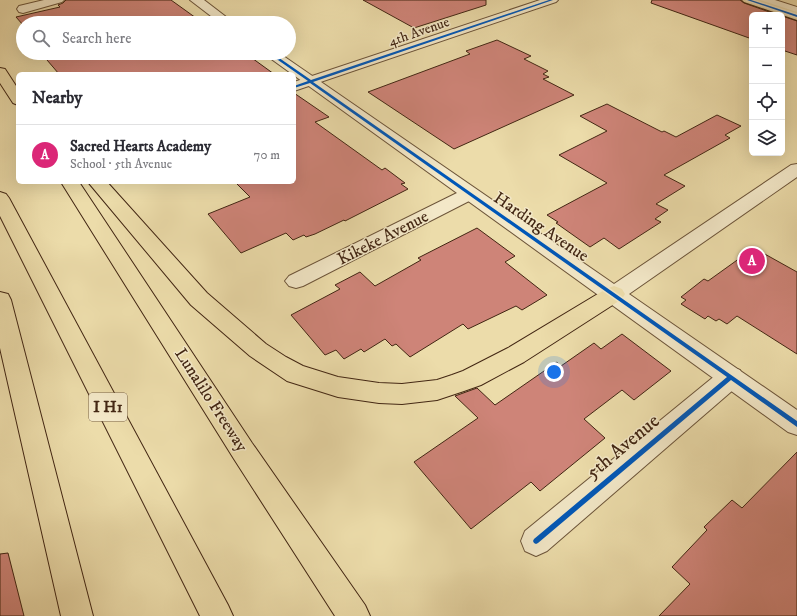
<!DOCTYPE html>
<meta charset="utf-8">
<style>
:root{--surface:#fff;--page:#f7f7f7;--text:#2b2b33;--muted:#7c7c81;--line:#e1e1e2;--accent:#db2777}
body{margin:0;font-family:"IM FELL DW Pica",serif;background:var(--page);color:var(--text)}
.controls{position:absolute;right:12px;top:12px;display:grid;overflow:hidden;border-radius:6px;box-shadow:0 4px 16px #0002}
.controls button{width:36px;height:36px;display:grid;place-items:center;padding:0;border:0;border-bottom:1px solid var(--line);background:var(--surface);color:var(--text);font:20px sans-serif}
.you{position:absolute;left:554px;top:372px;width:14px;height:14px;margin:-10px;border:3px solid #fff;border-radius:50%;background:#1a73e8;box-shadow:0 0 0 6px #1a73e833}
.badge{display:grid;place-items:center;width:26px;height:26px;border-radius:50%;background:var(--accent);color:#fff;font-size:13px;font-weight:700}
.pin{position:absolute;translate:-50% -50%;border:2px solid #fff;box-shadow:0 1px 4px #0006}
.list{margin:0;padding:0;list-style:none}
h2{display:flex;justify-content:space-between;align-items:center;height:52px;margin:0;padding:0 16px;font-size:17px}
h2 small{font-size:13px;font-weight:400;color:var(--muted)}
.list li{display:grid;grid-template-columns:26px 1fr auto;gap:12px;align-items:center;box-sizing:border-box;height:60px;padding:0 16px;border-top:1px solid var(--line)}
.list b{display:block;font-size:15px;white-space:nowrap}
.list p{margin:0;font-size:13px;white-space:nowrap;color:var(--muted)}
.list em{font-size:13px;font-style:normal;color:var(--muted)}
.icon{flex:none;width:22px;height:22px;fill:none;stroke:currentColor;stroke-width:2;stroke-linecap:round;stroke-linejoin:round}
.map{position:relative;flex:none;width:797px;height:616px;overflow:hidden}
.search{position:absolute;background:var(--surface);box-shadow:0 4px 16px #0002;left:16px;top:16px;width:280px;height:44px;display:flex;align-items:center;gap:10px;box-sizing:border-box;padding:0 14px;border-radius:22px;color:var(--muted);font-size:15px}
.panel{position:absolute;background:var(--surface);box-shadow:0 4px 16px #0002;left:16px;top:72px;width:280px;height:112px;border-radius:6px}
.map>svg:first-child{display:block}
</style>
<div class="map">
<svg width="797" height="616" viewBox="0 0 797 616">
<rect width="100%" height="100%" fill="#ecdcaa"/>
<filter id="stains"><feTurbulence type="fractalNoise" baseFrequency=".005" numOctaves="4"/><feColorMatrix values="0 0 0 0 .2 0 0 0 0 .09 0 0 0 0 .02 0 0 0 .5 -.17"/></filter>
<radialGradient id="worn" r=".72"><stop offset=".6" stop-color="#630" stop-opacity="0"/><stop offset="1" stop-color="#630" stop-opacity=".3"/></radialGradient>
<path fill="#ce8478" stroke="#422613" d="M66 0H171L203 23H23V25L16 17 60 7 58 5 63 3Z
M363 0H486V5L414 28Z
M652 0H740L744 3 778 15H752V39L651 3Z
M782 16 797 21V55L782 50Z
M497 40 531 56 524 59 548 71 543 74 549 77 543 79 574 95 454 149 368 92 470 54 466 51Z
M41 53H245L274 74H59Z
M294 93 329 117 315 122 382 170 385 168 405 183 401 184 408 189 345 221 344 220 315 234 306 237 304 235 293 240 286 233 241 253 208 214 250 197 235 182H294Z
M607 104 662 132 664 131 676 137 717 115 741 126 725 135 730 138 664 175 685 186 656 204 668 210 655 219 661 222 619 249 604 238 590 247 556 223 558 222 547 215 607 183 559 155 607 131 580 116Z
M477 228 515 256 505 262 547 295 522 310 516 306 468 329 463 324 410 357 396 344 392 346 385 339 364 352 361 349 344 359 336 350 325 355 291 315 340 289 335 285 360 272 375 286 421 260 418 258Z
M754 248 797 272V354L737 316 727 324 719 319 716 321 708 316 705 319 681 304 686 300 681 297 704 279 708 281Z
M622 334 671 371 634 400 622 390 584 419 605 438 540 491 531 482 471 529 414 462 478 418 455 396 477 388 495 405 557 362 561 366 594 343 601 349Z
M797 452V616H659L690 584 672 567 707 530 704 527 732 500 742 508Z
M8 553 24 616H0V554Z"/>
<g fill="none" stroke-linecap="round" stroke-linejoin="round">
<g stroke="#6c5439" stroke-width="2">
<path id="minor" d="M44 0H64L62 2 23 13 19 12 17 9 19 6Z
M540 0H558L556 2 294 91V82Z
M469 189 475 190 478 194 475 198 303 286 296 288 289 286 285 281 289 276 463 190Z
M731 367 740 370 743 377 740 384 547 551 536 556 525 551 521 541 525 531 722 370Z"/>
</g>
<g stroke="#6c5439" stroke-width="2">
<path id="tertiary" d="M190 0H204L234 23H220Z
M757 0H775L797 7V15L759 2Z
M263 53H279L614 284 791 165 797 164V177L629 294 797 410V435L788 432Z"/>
</g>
<g stroke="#422613" stroke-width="2">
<path id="primary" d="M742 0H760L797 12V20L744 2Z"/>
</g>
<g stroke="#422613" stroke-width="2">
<path id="motorway" d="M0 68 5 69 18 89V105L13 103 0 83Z
M61 182H79L252 443 365 605 370 616H335L234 459Z
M88 182H107L207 293 266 344 286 357 303 366 338 377 379 383 402 384 437 380 452 375 463 371 508 348 606 289 614 286 622 289 625 294 622 299 524 362 481 385 464 391 437 400 402 404 379 403 338 397 287 381 250 356 191 305Z
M0 192 6 194 9 198 228 605 233 616H200L0 216Z
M0 292 8 294 11 300 93 616H61L0 348Z"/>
</g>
<use href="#minor" fill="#f3e8c8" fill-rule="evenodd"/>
<use href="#tertiary" fill="#f3e8c8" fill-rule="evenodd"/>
<use href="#primary" fill="#ecdcaa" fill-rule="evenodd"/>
<use href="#motorway" fill="#ecdcaa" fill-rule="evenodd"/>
<g stroke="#f3e8c8" stroke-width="3">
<path id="cycleway" d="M549 0H553L313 82 797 421V427L731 380 538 543 536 544 534 543 533 541 534 539 727 377 310 83 294 88V86L308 81 268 53H272L311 80Z
M747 0H751L797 15V17Z"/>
</g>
<use href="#cycleway" fill="#0057b8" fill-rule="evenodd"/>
</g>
<g text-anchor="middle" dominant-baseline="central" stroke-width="3" stroke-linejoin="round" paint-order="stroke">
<g font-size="14" fill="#422613" stroke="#f3e8c8">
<text transform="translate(419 32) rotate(-19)">4th Avenue</text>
</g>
<rect fill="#f3e8c8" stroke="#776049" stroke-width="1" x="89" y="393" width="38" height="28" rx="3"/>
<g font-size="16" font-weight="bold" fill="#422613">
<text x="108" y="407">I H1</text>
</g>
<g font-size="17" fill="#422613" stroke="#f3e8c8">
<text transform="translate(541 227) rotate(34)">Harding Avenue</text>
<text transform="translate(383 238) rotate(-27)">Kikeke Avenue</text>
<text transform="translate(211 400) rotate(57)">Lunalilo Freeway</text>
</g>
<g font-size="20" fill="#422613" stroke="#f3e8c8">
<text transform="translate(623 447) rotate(-40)">5th Avenue</text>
</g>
</g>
<rect width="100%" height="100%" filter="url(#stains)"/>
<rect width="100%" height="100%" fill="url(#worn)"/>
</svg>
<div class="controls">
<button>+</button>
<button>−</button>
<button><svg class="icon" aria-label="locate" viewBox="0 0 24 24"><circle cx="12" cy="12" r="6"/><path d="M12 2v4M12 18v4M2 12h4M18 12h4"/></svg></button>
<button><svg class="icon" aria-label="layers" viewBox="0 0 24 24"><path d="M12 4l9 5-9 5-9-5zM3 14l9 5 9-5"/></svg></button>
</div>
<div class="you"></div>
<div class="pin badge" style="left:752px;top:261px">A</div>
<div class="search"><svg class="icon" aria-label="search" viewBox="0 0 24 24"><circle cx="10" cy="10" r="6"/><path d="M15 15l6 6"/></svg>Search here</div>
<section class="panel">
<h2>Nearby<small></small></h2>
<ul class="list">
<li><span class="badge">A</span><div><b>Sacred Hearts Academy</b><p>School · 5th Avenue</p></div><em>70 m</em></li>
</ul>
</section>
</div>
